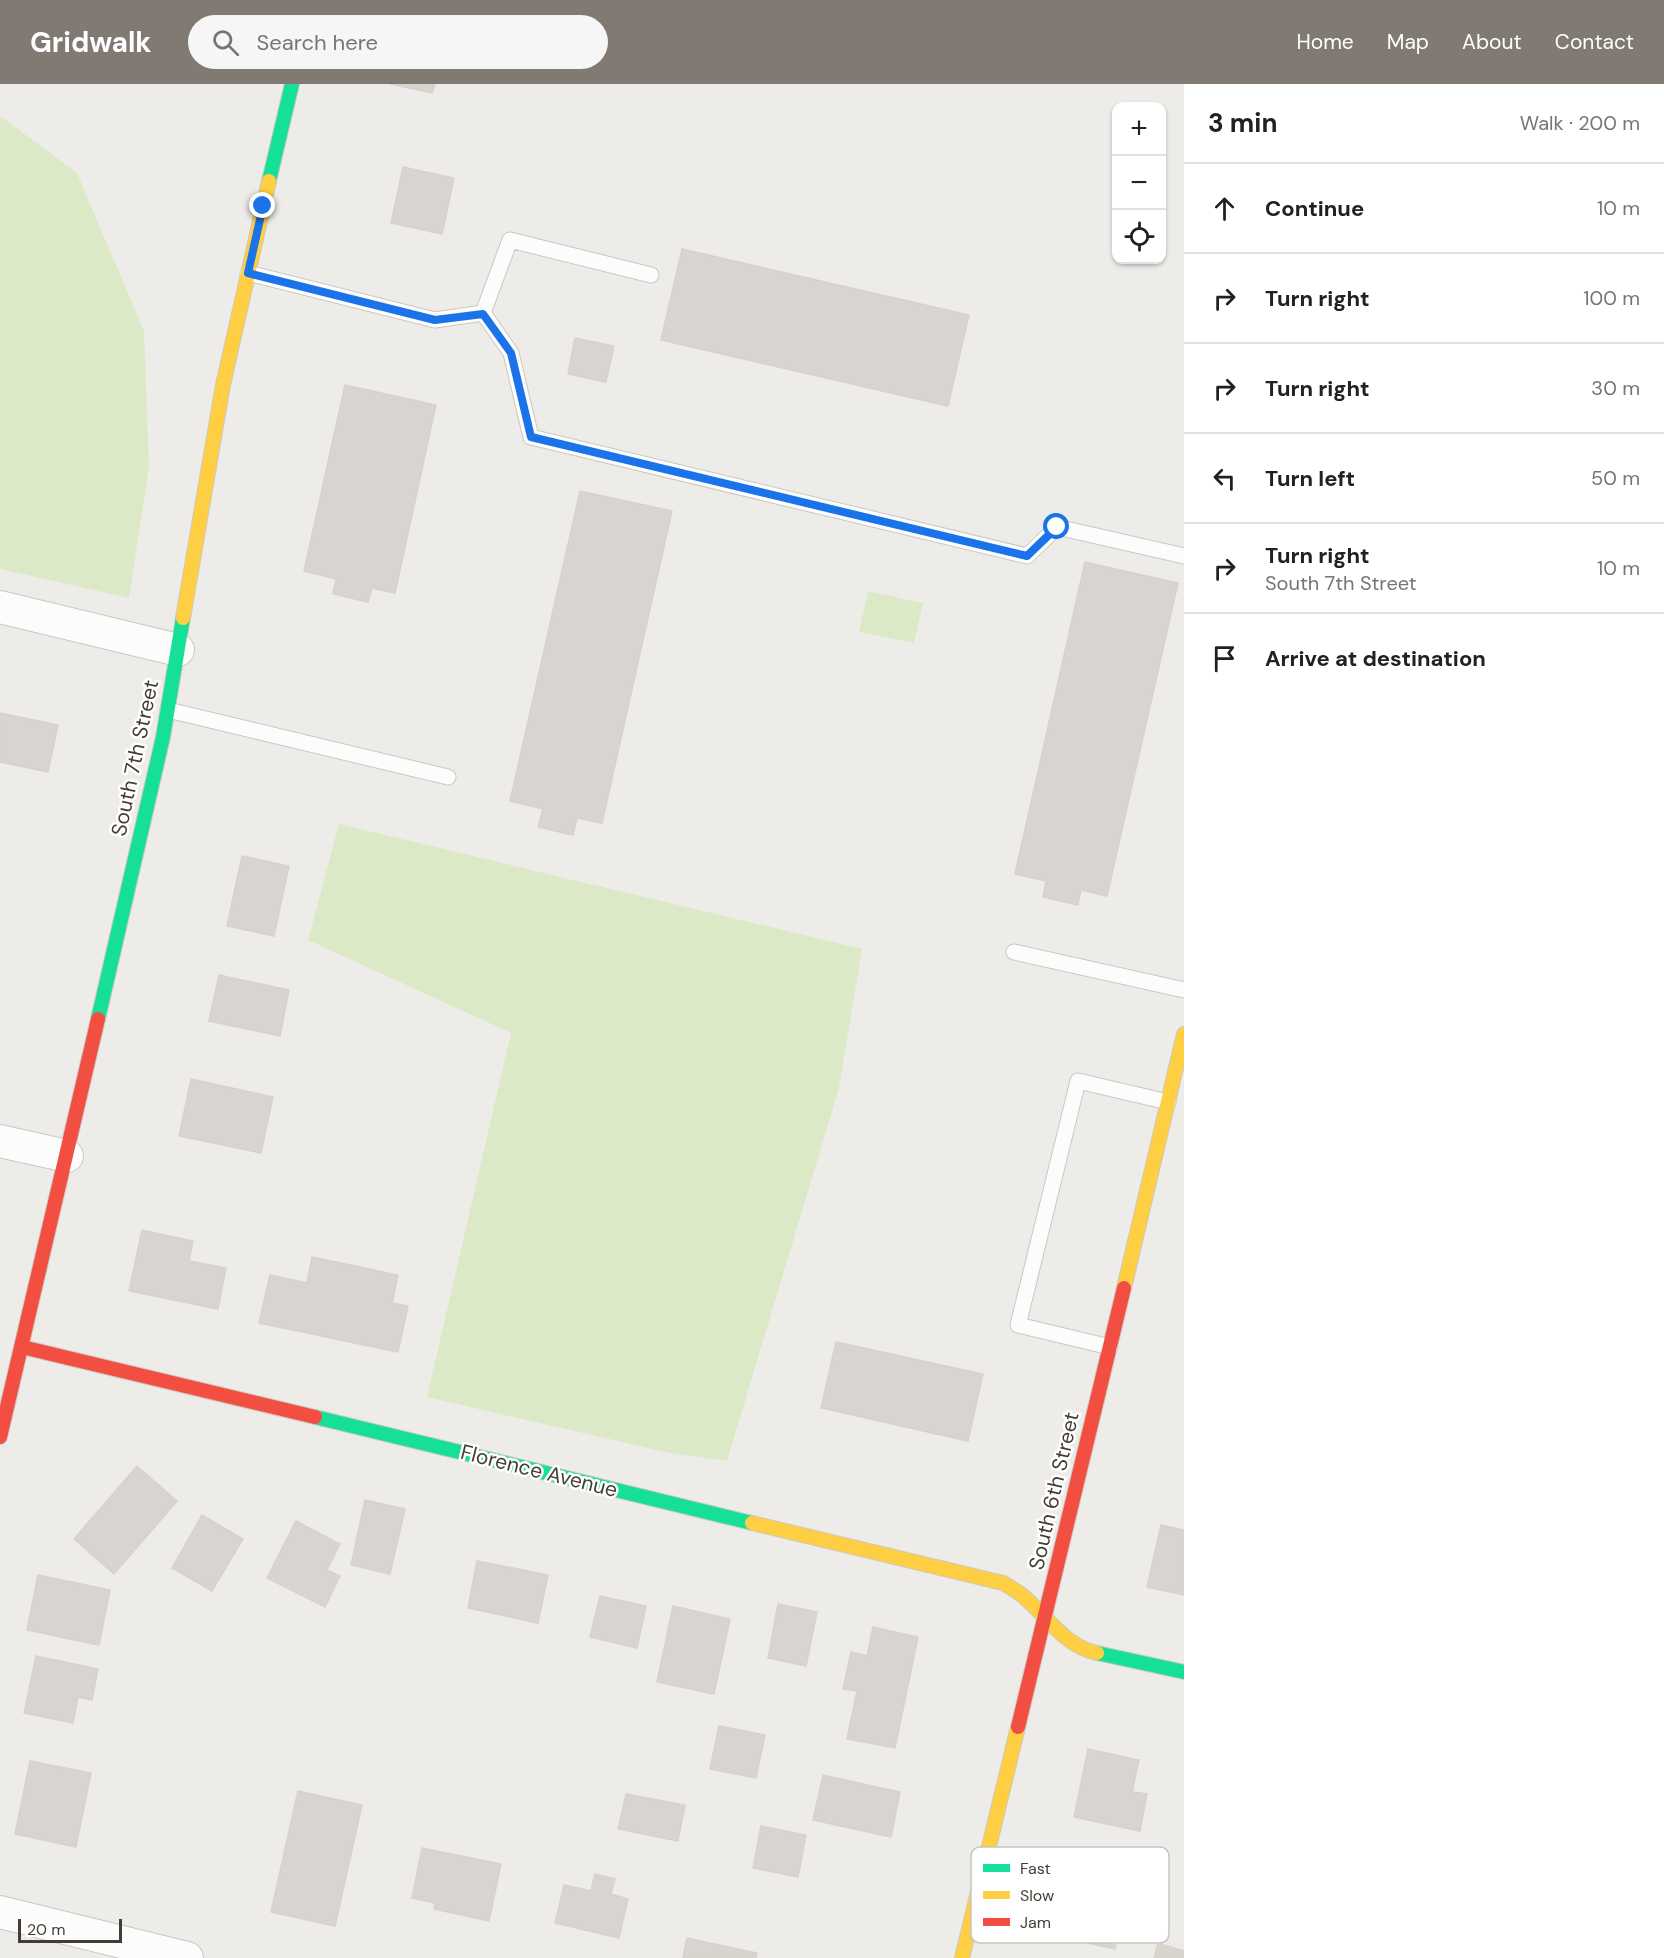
<!DOCTYPE html>
<meta charset="utf-8">
<style>
:root{--surface:#fff;--page:#f6f6f6;--text:#202124;--muted:#757577;--line:#e0e0e0;--accent:#807a73}
body{margin:0;font-family:"DM Sans",sans-serif;background:var(--page);color:var(--text)}
.controls{position:absolute;right:18px;top:18px;display:grid;overflow:hidden;border-radius:12px;box-shadow:0 2px 4px #0004}
.controls button{width:54px;height:54px;display:grid;place-items:center;padding:0;border:0;border-bottom:2px solid var(--line);background:var(--surface);color:var(--text);font:30px sans-serif}
.scale{position:absolute;left:18px;bottom:15px;width:104px;box-sizing:border-box;padding-left:6px;border:3px solid #443d34;border-top:0;font-size:16px;line-height:21px;white-space:nowrap;color:#443d34;-webkit-text-stroke:4px #fff;paint-order:stroke}
.stop{position:absolute;width:18px;height:18px;margin:-14px;border:4px solid #1a73e8;border-radius:50%;background:#fff}
.stop.end{background:#1a73e8;border-color:#fff;box-shadow:0 2px 6px #0008}
.list{margin:0;padding:0;list-style:none}
h2{display:flex;justify-content:space-between;align-items:center;height:78px;margin:0;padding:0 24px;font-size:26px}
h2 small{font-size:20px;font-weight:400;color:var(--muted)}
.list li{display:grid;grid-template-columns:39px 1fr auto;gap:18px;align-items:center;box-sizing:border-box;height:90px;padding:0 24px;border-top:2px solid var(--line)}
.list b{display:block;font-size:22px;white-space:nowrap}
.list p{margin:0;font-size:20px;white-space:nowrap;color:var(--muted)}
.list em{font-size:20px;font-style:normal;color:var(--muted)}
.icon{flex:none;width:33px;height:33px;fill:none;stroke:currentColor;stroke-width:2;stroke-linecap:round;stroke-linejoin:round}
.map{position:relative;flex:none;width:1184px;height:1874px;overflow:hidden}
header{display:flex;align-items:center;gap:36px;box-sizing:border-box;height:84px;padding:0 30px;background:var(--accent);color:#fff}
header strong{font-size:28px}
nav{display:flex;gap:33px;margin-inline-start:auto;font-size:21px}
.search{width:420px;height:54px;background:var(--page);display:flex;align-items:center;gap:15px;box-sizing:border-box;padding:0 21px;border-radius:33px;color:var(--muted);font-size:22px}
main{display:flex}
aside{flex:1;background:var(--surface)}
.map>svg:first-child{display:block}
</style>
<header>
<strong>Gridwalk</strong>
<div class="search"><svg class="icon" aria-label="search" viewBox="0 0 24 24"><circle cx="10" cy="10" r="6"/><path d="M15 15l6 6"/></svg>Search here</div>
<nav><a>Home</a><a>Map</a><a>About</a><a>Contact</a></nav>
</header>
<main>
<div class="map">
<svg width="1184" height="1874" viewBox="0 0 1184 1874">
<rect width="100%" height="100%" fill="#eeece8"/>
<path fill="#dbe9c7" d="M0 32 77 89 144 247 149 383 129 514 0 485Z
M868 507 923 519 914 559 859 548Z
M339 740 862 865 839 1004 727 1377 670 1369 427 1313 511 949 308 856Z"/>
<path fill="#d8d5d0" stroke="#d6d3cd" stroke-width="1.5" d="M390 0H435L432 9Z
M403 83 454 94 442 150 391 139Z
M682 165 969 231 948 322 661 256Z
M575 254 614 262 606 298 568 290Z
M345 301 436 321 395 509 372 504 368 518 333 510 336 495 304 487Z
M580 407 672 427 602 739 577 734 573 751 538 743 543 725 510 717Z
M1085 478 1178 499 1107 812 1081 806 1078 821 1043 813 1046 797 1015 790Z
M0 629 58 641 48 688 0 678Z
M242 772 289 782 274 852 227 842Z
M219 891 289 906 280 952 209 937Z
M191 995 273 1013 261 1069 179 1052Z
M142 1146 193 1157 189 1177 226 1184 218 1225 129 1207Z
M312 1173 398 1191 392 1219 408 1222 398 1268 259 1239 270 1191 307 1199Z
M836 1258 983 1290 968 1357 821 1324Z
M137 1382 177 1417 114 1490 74 1455Z
M365 1416 405 1425 390 1490 351 1481Z
M202 1431 243 1455 212 1507 172 1484Z
M296 1437 340 1460 327 1486 340 1492 325 1523 267 1494Z
M1161 1441 1184 1446V1511L1147 1503Z
M477 1477 548 1491 538 1539 468 1524Z
M38 1491 110 1506 99 1561 27 1546Z
M600 1512 646 1522 637 1564 590 1553Z
M778 1520 817 1528 806 1582 768 1574Z
M673 1522 730 1535 714 1610 657 1598Z
M873 1543 918 1553 895 1664 847 1655 857 1607 843 1605 851 1568 867 1572Z
M36 1572 98 1585 92 1616 78 1613 73 1639 24 1629Z
M719 1642 765 1651 756 1694 710 1685Z
M1088 1665 1139 1676 1132 1708 1147 1710 1140 1747 1074 1733Z
M30 1677 91 1689 76 1763 15 1750Z
M823 1691 900 1708 891 1753 813 1736Z
M298 1707 362 1721 335 1842 271 1828Z
M626 1710 685 1721 678 1757 618 1745Z
M761 1742 806 1751 798 1793 753 1784Z
M422 1764 501 1780 489 1837 434 1825 435 1819 412 1814Z
M595 1790 615 1795 611 1810 628 1815 619 1854 555 1839 564 1801 591 1807Z
M1045 1796 1116 1812 1111 1836 1120 1839 1115 1865 1034 1847Z
M687 1854 757 1869 756 1874H683Z
M1158 1859 1184 1867V1874H1154Z"/>
<g fill="none" stroke-linecap="round" stroke-linejoin="round">
<g stroke="#cbc8c3" stroke-width="17">
<path id="lane" d="M248 189 435 236 483 229 511 269 531 353 1027 472 1057 443 1184 472
M483 229 510 156 651 191
M168 626 448 693
M1014 868 1184 906
M1110 1263 1018 1241 1078 997 1168 1018"/>
</g>
<g stroke="#cbc8c3" stroke-width="34">
<path id="street" d="M0 523 178 566
M0 1057 67 1072
M0 1828 187 1874"/>
</g>
<g stroke="#cec9be" stroke-width="16">
<path id="fast" d="M269 97 292 0
M98 935 163 653 183 534
M315 1333 752 1439
M1097 1569 1184 1588"/>
</g>
<g stroke="#cec9be" stroke-width="16">
<path id="slow" d="M183 534 223 301 269 97
M1124 1204 1184 950
M752 1439 1003 1499C1010 1503 1017 1507 1023 1512 1047 1532 1064 1562 1097 1569
M962 1874 1018 1643"/>
</g>
<g stroke="#cec9be" stroke-width="16">
<path id="jam" d="M22 1263 315 1333
M0 1353 98 935
M1018 1643 1124 1204"/>
</g>
<use href="#lane" stroke="#fcfcfc" stroke-width="15"/>
<use href="#street" stroke="#fcfcfc" stroke-width="32"/>
<use href="#fast" stroke="#16e098" stroke-width="14"/>
<use href="#slow" stroke="#ffcf43" stroke-width="14"/>
<use href="#jam" stroke="#f24e42" stroke-width="14"/>
</g>
<g fill="none" stroke-linecap="round" stroke-linejoin="round">
<path stroke="#1a73e8" stroke-width="8" d="M263 122 248 189 435 236 483 230 511 269 531 353 1027 472 1057 443"/>
</g>
<g text-anchor="middle" dominant-baseline="central" stroke-width="5" stroke-linejoin="round" paint-order="stroke">
<g font-size="21" fill="#443d34" stroke="#fff">
<text transform="translate(135 674) rotate(-78)">South 7th Street</text>
<text transform="translate(539 1387) rotate(14)">Florence Avenue</text>
<text transform="translate(1054 1407) rotate(-77)">South 6th Street</text>
</g>
</g>
<rect x="971" y="1763" width="198" height="96" rx="9" fill="#fff" stroke="#c7c5c2" stroke-width="1.5"/>
<rect x="983" y="1780" width="27" height="8" fill="#16e098"/>
<rect x="983" y="1807" width="27" height="8" fill="#ffcf43"/>
<rect x="983" y="1834" width="27" height="8" fill="#f24e42"/>
<g font-size="16" fill="#443d34">
<text x="1020" y="1790">Fast</text>
<text x="1020" y="1817">Slow</text>
<text x="1020" y="1844">Jam</text>
</g>
</svg>
<div class="controls">
<button>+</button>
<button>−</button>
<button><svg class="icon" aria-label="locate" viewBox="0 0 24 24"><circle cx="12" cy="12" r="6"/><path d="M12 2v4M12 18v4M2 12h4M18 12h4"/></svg></button>
</div>
<div class="scale">20 m</div>
<div class="stop" style="left:1057px;top:443px"></div>
<div class="stop end" style="left:263px;top:122px"></div>
</div>
<aside>
<h2>3 min<small>Walk · 200 m</small></h2>
<ul class="list">
<li><svg class="icon" aria-label="ahead" viewBox="0 0 24 24"><path d="M12 20V5M6 11l6-6 6 6"/></svg><div><b>Continue</b></div><em>10 m</em></li>
<li><svg class="icon" aria-label="right" viewBox="0 0 24 24"><path d="M7 20v-9h11M14 6l5 5-5 5"/></svg><div><b>Turn right</b></div><em>100 m</em></li>
<li><svg class="icon" aria-label="right" viewBox="0 0 24 24"><path d="M7 20v-9h11M14 6l5 5-5 5"/></svg><div><b>Turn right</b></div><em>30 m</em></li>
<li><svg class="icon" aria-label="left" viewBox="0 0 24 24"><path d="M17 20v-9H6M10 6l-5 5 5 5"/></svg><div><b>Turn left</b></div><em>50 m</em></li>
<li><svg class="icon" aria-label="right" viewBox="0 0 24 24"><path d="M7 20v-9h11M14 6l5 5-5 5"/></svg><div><b>Turn right</b><p>South 7th Street</p></div><em>10 m</em></li>
<li><svg class="icon" aria-label="arrive" viewBox="0 0 24 24"><path d="M6 21V4h12l-3 4 3 4H6"/></svg><div><b>Arrive at destination</b></div></li>
</ul>
</aside>
</main>
